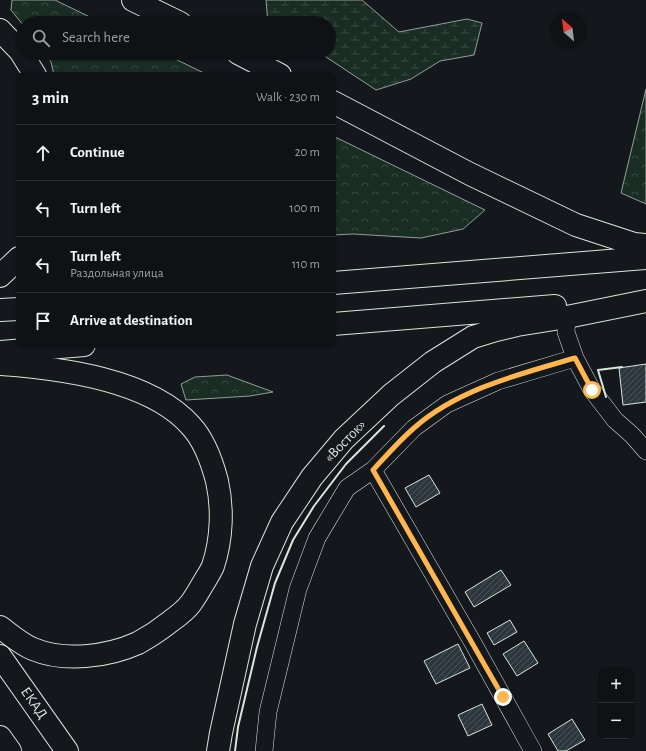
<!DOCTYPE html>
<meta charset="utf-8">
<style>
:root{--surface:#0f1215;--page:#1d2022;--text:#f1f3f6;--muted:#9b9ea0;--line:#2f3234}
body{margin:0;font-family:"Alegreya Sans",sans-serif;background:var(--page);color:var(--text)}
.controls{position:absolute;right:12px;bottom:12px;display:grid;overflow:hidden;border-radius:8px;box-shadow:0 1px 3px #0004}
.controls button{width:36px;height:36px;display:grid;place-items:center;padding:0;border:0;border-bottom:1px solid var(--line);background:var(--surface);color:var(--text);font:20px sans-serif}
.compass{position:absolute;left:550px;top:12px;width:36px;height:36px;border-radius:50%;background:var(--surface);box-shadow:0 1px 3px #0004;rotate:332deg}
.stop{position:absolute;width:12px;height:12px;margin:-9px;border:3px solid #ffb74d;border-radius:50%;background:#fff}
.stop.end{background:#ffb74d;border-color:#fff;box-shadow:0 1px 4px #0008}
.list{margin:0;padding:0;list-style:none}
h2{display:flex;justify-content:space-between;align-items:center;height:52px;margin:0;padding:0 16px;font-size:17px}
h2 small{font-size:13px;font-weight:400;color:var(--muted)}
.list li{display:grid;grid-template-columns:26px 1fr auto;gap:12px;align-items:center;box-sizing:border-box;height:56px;padding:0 16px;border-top:1px solid var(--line)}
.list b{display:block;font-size:15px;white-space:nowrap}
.list p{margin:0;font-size:13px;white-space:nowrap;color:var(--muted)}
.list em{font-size:13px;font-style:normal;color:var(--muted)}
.icon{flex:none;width:22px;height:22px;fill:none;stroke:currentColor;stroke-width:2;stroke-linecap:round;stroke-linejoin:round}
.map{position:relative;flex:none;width:646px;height:751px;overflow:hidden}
.search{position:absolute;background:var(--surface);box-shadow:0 1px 3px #0004;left:16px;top:16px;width:320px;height:44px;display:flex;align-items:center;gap:10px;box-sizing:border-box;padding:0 14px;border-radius:22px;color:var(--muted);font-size:15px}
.panel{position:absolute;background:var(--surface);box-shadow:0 1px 3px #0004;left:16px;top:72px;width:320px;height:276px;border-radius:8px}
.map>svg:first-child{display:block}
</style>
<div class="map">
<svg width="646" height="751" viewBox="0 0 646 751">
<defs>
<pattern id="forest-crowns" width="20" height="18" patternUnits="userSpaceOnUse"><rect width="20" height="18" fill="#1a2d24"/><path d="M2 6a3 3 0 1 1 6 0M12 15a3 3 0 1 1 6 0" fill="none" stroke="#3b4b43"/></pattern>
<pattern id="wetland-marsh" width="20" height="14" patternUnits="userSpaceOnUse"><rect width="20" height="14" fill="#1a2d24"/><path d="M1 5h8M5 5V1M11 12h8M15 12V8" fill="none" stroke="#3b4b43"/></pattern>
<pattern id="building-hatch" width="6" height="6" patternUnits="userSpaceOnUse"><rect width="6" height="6" fill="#2c363c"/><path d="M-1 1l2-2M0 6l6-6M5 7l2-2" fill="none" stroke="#4a5358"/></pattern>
</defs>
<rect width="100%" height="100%" fill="#14181c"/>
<path fill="url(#forest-crowns)" stroke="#939e99" d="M12 0H55L102 23H23V25L11 10Z
M44 53H163L208 75H54L51 62Z
M646 89V204L621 193Z
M333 136 485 210 463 229 421 238 353 234 333 235Z
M227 375 273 392 250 396 186 400 181 384 195 377Z"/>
<path fill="url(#wetland-marsh)" stroke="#939e99" d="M266 0H362L399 32 467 19 482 23 474 55 440 61 411 79 376 90 320 53H329V23H268Z"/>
<path fill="url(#building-hatch)" stroke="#d8e6dc" d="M646 364V402L623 405 619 368Z
M429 475 440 493 416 507 405 488Z
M501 570 511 585 474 607 465 592Z
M510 620 517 632 494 645 487 633Z
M524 641 538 663 517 676 503 654Z
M458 644 470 668 436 684 424 661Z
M482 704 492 725 468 736 458 715Z
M572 719 585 740 566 751H558L548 734Z"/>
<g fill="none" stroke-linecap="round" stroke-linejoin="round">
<g stroke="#d8e6dc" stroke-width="18">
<path id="minor" d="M567 317 566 332 575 358 592 390 615 420 632 435 646 451
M373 470 473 643 533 751
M264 751 268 712 298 589 317 538 347 488 373 470 414 428 447 404 498 381 575 358"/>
</g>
<g stroke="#d8e6dc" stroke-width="24">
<path id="major" d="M0 30 20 51 35 75
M0 276 19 258
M0 364C59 368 150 379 191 426 205 441 212 462 217 481 223 508 222 539 213 566 211 571 207 577 204 582 200 589 196 596 191 603 186 610 178 616 171 621 161 629 149 637 138 643 107 657 64 662 33 649 21 644 11 635 0 627"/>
</g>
<g stroke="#d8e6dc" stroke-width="24">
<path id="highway" d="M133 0 180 23
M238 53 280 75
M333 102 470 174 576 225 634 244 646 245
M333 283 646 258
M0 310 19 309
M333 324 555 306
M0 352 84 345
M0 656 67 751
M0 737 10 751
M218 751 221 733 245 624 262 566 282 522 312 477 344 439 391 395 433 362 473 337 496 330 517 325 567 317 646 301"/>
</g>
<use href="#minor" stroke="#14181c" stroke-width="17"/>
<use href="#major" stroke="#14181c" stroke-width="22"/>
<use href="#highway" stroke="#14181c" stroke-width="22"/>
<path stroke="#d8e6dc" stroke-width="2" d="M606 397 598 370 622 367
M235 751 238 727 257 647 275 583 293 540 314 506 346 464 384 426"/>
</g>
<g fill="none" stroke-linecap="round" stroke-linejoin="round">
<path stroke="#ffb74d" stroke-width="5" d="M503 697 373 470C386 456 399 441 414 428 458 389 520 374 575 358L592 390"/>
</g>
<g text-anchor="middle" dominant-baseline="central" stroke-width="3" stroke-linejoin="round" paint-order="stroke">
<g font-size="15" fill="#d8e6dc" stroke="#14181c">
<text transform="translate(345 441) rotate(-46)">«Восток»</text>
<text transform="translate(34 703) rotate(55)">ЕКАД</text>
</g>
</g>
</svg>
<div class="controls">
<button>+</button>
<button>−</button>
</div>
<svg class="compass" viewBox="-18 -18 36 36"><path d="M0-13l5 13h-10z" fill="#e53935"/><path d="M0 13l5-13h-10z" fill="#9b9ea0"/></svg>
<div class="stop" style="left:592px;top:390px"></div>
<div class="stop end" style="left:503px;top:697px"></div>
<div class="search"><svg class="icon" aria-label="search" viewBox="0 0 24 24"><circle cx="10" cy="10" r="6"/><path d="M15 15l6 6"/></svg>Search here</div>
<section class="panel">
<h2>3 min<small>Walk · 230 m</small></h2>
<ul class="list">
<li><svg class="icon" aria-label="ahead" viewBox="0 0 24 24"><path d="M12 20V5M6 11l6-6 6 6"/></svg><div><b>Continue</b></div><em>20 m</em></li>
<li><svg class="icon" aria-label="left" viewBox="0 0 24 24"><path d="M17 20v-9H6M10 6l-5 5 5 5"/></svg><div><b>Turn left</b></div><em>100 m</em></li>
<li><svg class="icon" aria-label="left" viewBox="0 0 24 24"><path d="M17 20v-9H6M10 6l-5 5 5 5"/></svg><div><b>Turn left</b><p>Раздольная улица</p></div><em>110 m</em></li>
<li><svg class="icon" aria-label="arrive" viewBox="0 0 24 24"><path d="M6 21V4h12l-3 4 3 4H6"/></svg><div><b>Arrive at destination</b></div></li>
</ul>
</section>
</div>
